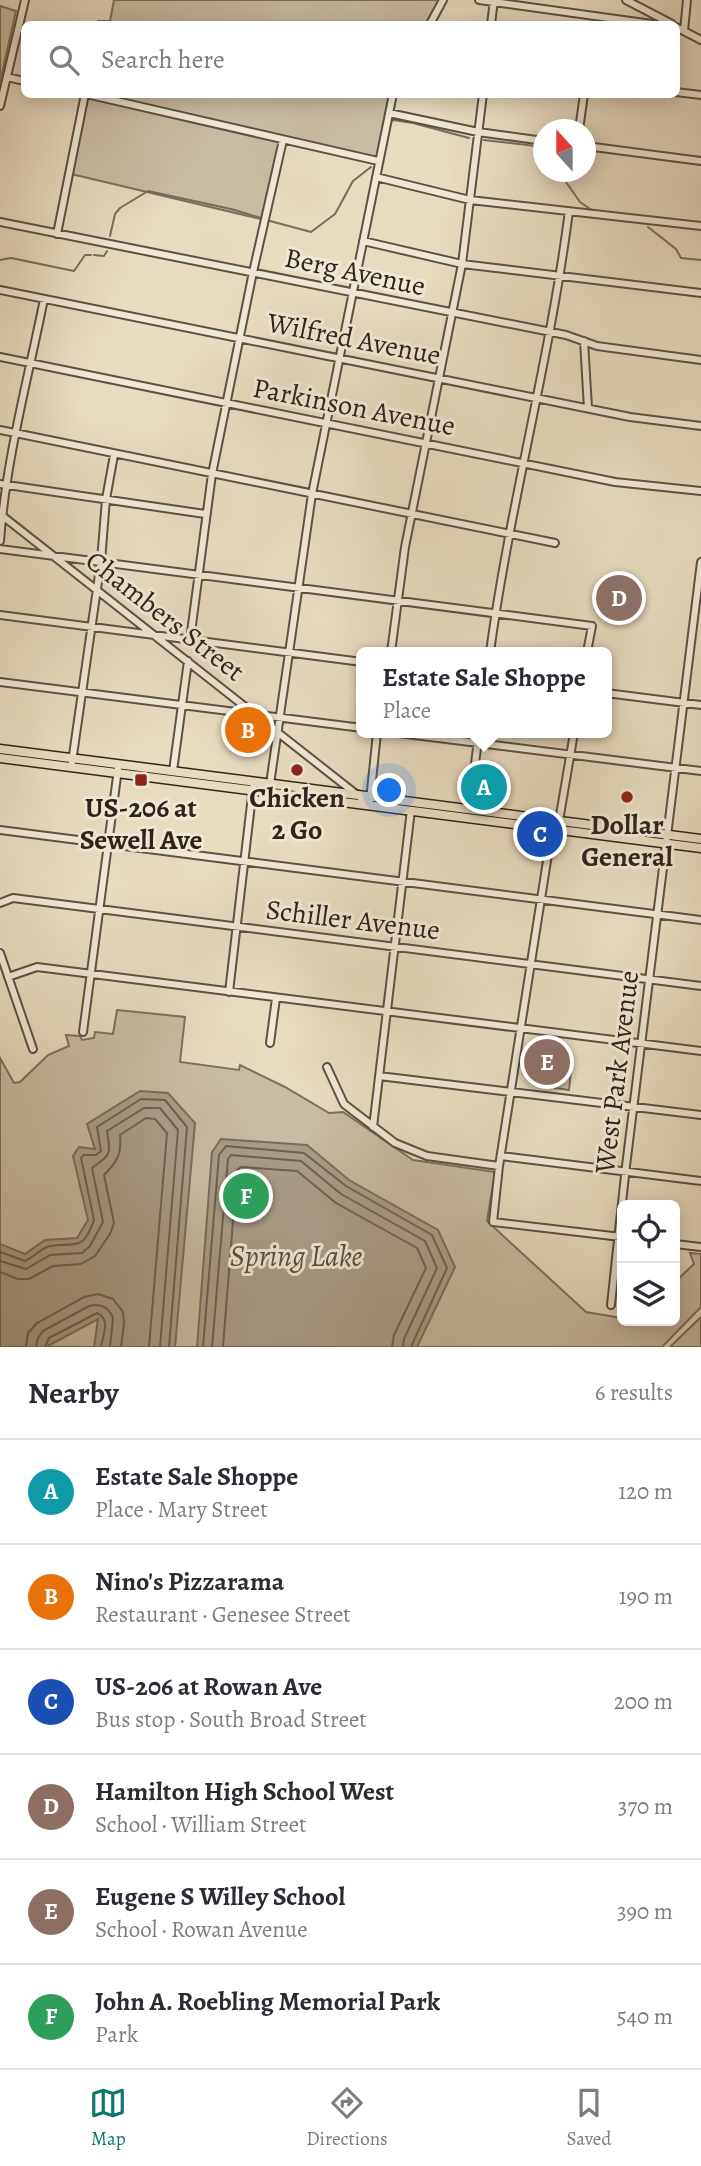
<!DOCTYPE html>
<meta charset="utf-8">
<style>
:root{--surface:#fff;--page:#f2f2f3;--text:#2b2b33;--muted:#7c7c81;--line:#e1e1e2;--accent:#0f766e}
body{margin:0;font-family:Alegreya,serif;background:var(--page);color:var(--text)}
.controls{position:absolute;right:21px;bottom:21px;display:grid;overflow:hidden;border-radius:10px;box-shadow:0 4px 18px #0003}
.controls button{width:63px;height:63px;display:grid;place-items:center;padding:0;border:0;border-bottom:2px solid var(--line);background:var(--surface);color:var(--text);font:35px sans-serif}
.compass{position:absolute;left:533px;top:119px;width:63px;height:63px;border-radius:50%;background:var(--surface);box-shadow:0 4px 18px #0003;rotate:339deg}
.you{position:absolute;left:390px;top:791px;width:24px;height:24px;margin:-18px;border:5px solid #fff;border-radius:50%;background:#1a73e8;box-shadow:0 0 0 10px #1a73e833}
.badge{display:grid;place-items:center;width:46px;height:46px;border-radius:50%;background:var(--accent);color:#fff;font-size:23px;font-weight:700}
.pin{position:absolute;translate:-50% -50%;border:4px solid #fff;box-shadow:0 2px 7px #0006}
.popup{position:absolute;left:356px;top:647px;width:256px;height:91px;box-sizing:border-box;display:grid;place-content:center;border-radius:10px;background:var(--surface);filter:drop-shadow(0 2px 5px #0005);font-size:23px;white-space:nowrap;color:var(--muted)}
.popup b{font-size:26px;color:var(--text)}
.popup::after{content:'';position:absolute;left:50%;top:100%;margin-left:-14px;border:14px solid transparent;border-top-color:var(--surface)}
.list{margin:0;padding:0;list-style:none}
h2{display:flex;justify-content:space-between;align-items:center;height:91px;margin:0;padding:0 28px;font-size:30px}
h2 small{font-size:23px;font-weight:400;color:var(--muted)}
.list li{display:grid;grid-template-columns:46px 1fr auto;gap:21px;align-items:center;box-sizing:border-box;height:105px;padding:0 28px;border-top:2px solid var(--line)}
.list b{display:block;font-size:26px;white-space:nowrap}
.list p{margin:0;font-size:23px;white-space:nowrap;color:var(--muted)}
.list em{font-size:23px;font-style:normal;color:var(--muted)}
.icon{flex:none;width:38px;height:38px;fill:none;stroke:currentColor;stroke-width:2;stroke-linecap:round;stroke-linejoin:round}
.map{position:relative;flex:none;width:701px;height:1347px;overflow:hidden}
.search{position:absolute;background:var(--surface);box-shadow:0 4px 18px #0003;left:21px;right:21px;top:21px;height:77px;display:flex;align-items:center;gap:18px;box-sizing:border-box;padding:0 24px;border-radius:10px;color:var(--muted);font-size:26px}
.sheet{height:721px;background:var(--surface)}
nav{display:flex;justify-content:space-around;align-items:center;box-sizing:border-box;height:98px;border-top:2px solid var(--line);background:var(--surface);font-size:19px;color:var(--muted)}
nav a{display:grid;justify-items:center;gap:4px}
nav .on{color:var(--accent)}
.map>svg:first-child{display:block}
</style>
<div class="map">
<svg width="701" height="1347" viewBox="0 0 701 1347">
<rect width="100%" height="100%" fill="#e7dbc0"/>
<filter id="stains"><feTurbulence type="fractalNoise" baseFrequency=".00286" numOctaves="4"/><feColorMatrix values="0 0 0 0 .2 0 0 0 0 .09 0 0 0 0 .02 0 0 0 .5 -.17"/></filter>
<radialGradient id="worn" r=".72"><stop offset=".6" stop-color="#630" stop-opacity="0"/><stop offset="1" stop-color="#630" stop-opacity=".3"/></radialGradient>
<path fill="#c8bca4" stroke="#7c7060" stroke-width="2" d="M114 0H443L429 24H97L98 21H110Z
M0 6 16 11 0 82Z
M80 95H393L378 164 283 143 265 220 67 173 85 99 79 97Z
M117 1010 185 1017 180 1062 239 1070 240 1065 285 1087 329 1113 343 1112 413 1160 495 1172 487 1221 586 1312 622 1318V1321H675V1282L694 1264 690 1253 701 1254V1307L662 1347H0V1058L14 1083 20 1082 48 1055 69 1046 66 1035 80 1036 82 1040 94 1038 95 1032 113 1034Z
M559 1060 572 1061 569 1090 555 1088Z
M701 1317V1347H670Z"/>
<path fill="#a89c88" stroke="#786c5c" stroke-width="2" d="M140 1091 168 1093 195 1123 175 1347H94L98 1319 46 1347H0V1244L25 1254 45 1240 77 1238 88 1220 73 1156 79 1147 95 1149 87 1124Z
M221 1139 307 1145 349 1180 438 1230 455 1267 417 1347H197L212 1152Z"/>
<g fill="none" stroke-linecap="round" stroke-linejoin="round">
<path stroke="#6c6052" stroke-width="2" d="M0 1252 25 1261C34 1257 41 1248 50 1246 76 1242 83 1252 94 1220L81 1158 84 1155H96L101 1151 97 1127 141 1099 165 1100 187 1127 169 1347
M0 1261 26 1269 50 1255 82 1253 90 1246 103 1222 92 1168C111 1154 111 1155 107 1131L144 1108H160L178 1130 160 1347
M0 1272 18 1279H29L53 1266 81 1264 95 1256 110 1234 114 1223 104 1175C117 1162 122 1154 120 1135L146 1118 155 1119 167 1133 149 1347
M26 1347 28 1333 37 1323 84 1297 98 1294 113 1299 123 1312 124 1323 121 1347
M36 1347 38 1338 43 1331 89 1306C100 1303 109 1307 113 1318L110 1347
M45 1347 49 1338 97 1313C111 1319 103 1335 101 1347
M203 1347 219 1155 226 1146 304 1153 346 1186 432 1235 447 1268 411 1347
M212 1347 228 1159 231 1155 301 1161 341 1194 425 1241 437 1268 404 1339 403 1347
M223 1347 237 1170 241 1167 297 1171 336 1203 417 1248 426 1268 394 1335 392 1347"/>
<path stroke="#786c5c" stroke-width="2" d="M484 140 544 147
M382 165 391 122 393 120 413 123 469 138
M567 172 566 182 580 202 593 211
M270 221 311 232 335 214 353 181 371 167
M648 227 676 249 681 258 701 260
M110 236 115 214 120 208 148 191 231 209 261 218
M94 255 104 256 107 251
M0 260 11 258 74 271 85 255H91"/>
<g stroke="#5d5144" stroke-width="10">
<path id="minor" d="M479 0 652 24
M626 0 672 24
M430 24 443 0
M491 24 494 0
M676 27 701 40
M684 31 687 0
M7 77 24 81
M676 92 701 95
M86 94 378 161
M0 106 25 0
M389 113 478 132 544 141
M579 130 584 94
M586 146 701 161
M376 177 470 200 701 226
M0 222 566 335 597 346 701 360
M57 234 85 94
M363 241 462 264 701 293
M0 290 630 417 701 426
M584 341 588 408
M0 357 615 482 701 491
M0 430 555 543
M0 484 205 514
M0 514 370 805
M0 541C6 459 28 379 44 299
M0 549 592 626 587 652
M0 615 362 662
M190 640 212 474 253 272 283 140
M391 652 405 547 462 264 483 94
M490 652C510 504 550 359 569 211
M0 682 362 728
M606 693 701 705
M398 733 701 771
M72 762 101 561 106 499 114 455
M173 771 188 661
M270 784 312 494 393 94
M370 800 377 733
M469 809 479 733
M559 821 574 733
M552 829 499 1166 493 1222 621 1237
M0 830 701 920
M0 903 13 898 701 986
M0 953 33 1049
M8 977 37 967 701 1051
M229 992 253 787
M83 1032 118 769
M270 1043 276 998
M327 1067 344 1104 395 1143 427 1156 499 1166
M379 1076 701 1115
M373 1127 411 810
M501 1156 701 1181
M675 1244 701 1247
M611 1305 626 1166 701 562"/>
</g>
<g stroke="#2f231b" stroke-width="11">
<path id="major" d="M0 749 701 839
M0 758 701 848"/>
</g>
<use href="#minor" stroke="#efe8d6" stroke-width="6"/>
<use href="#major" stroke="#e7dbc0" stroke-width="8"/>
</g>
<g fill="#8f2418" stroke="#efe8d6" stroke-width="2.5">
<circle cx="297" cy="770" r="7"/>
<rect x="134" y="773" width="14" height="14" rx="3.5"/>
<circle cx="627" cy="797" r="7"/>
</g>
<g text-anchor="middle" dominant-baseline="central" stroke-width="6" stroke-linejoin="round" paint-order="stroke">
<g font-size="28" fill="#2f231b" stroke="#efe8d6">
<text transform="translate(355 272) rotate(12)">Berg Avenue</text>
<text transform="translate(354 339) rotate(11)">Wilfred Avenue</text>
<text transform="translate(354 407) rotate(11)">Parkinson Avenue</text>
<text transform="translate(165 616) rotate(38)">Chambers Street</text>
<text transform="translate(353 920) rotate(7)">Schiller Avenue</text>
<text transform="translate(617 1072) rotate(-83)">West Park Avenue</text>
</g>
<g font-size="28" font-weight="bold" fill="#2f231b" stroke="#efe8d6">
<text x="297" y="798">Chicken<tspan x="297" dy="32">2 Go</tspan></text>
<text x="141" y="808">US-206 at<tspan x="141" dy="32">Sewell Ave</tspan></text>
<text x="627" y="825">Dollar<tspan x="627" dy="32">General</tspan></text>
</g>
<g font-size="30" font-style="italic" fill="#594d41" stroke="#efe8d6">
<text x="296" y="1256">Spring Lake</text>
</g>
</g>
<rect width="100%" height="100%" filter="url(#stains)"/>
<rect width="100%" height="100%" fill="url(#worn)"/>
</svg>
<div class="controls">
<button><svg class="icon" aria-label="locate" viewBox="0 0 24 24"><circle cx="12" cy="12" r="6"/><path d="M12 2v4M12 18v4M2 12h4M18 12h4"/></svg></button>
<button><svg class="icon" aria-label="layers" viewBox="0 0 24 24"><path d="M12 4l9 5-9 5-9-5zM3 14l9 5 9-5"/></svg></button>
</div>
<svg class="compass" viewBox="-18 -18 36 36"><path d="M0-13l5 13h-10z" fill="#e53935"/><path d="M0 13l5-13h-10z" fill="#7c7c81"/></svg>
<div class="you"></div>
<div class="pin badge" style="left:484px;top:787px;background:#0f9aa8">A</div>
<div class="popup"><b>Estate Sale Shoppe</b>Place</div>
<div class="pin badge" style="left:248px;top:730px;background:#e8710a">B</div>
<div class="pin badge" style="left:540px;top:834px;background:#1a4fb4">C</div>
<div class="pin badge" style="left:619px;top:598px;background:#8d6e63">D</div>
<div class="pin badge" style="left:547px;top:1062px;background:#8d6e63">E</div>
<div class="pin badge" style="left:246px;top:1196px;background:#2e9e5b">F</div>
<div class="search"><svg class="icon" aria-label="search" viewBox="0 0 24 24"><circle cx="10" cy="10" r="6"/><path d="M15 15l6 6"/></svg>Search here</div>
</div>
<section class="sheet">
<h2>Nearby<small>6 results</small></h2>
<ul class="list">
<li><span class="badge" style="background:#0f9aa8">A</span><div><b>Estate Sale Shoppe</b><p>Place · Mary Street</p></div><em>120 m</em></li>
<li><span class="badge" style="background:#e8710a">B</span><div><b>Nino's Pizzarama</b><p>Restaurant · Genesee Street</p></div><em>190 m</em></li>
<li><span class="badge" style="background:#1a4fb4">C</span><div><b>US-206 at Rowan Ave</b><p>Bus stop · South Broad Street</p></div><em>200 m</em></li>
<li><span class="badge" style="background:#8d6e63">D</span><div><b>Hamilton High School West</b><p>School · William Street</p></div><em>370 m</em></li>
<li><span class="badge" style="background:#8d6e63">E</span><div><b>Eugene S Willey School</b><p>School · Rowan Avenue</p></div><em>390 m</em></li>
<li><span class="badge" style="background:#2e9e5b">F</span><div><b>John A. Roebling Memorial Park</b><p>Park</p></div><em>540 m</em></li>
</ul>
</section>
<nav>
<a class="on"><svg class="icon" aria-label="map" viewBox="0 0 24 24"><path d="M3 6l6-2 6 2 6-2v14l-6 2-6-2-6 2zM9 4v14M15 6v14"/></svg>Map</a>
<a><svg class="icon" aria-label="directions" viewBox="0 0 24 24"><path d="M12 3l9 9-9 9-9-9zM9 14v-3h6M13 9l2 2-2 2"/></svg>Directions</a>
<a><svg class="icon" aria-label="saved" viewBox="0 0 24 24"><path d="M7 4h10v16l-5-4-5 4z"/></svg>Saved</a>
</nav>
